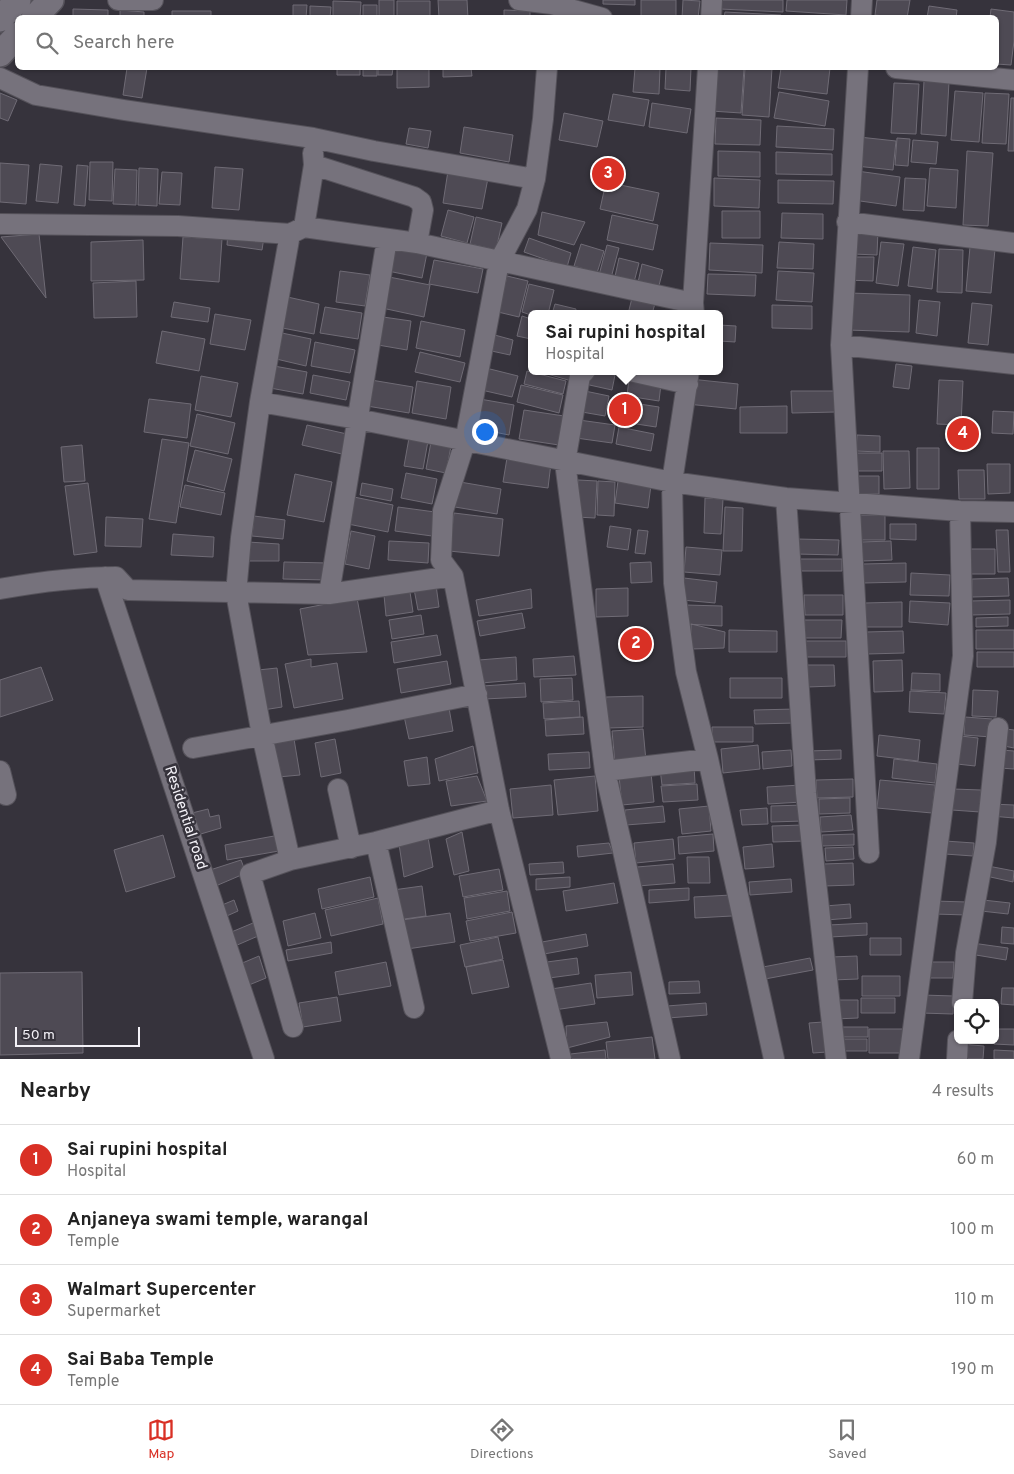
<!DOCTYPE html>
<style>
:root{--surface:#fff;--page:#f2f2f2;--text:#222;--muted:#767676;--line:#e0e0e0;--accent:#d93025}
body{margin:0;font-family:Overpass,sans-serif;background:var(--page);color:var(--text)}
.controls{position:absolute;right:15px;bottom:15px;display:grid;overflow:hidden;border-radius:8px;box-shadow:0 1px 4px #0004}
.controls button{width:45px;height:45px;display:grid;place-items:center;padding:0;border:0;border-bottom:1px solid var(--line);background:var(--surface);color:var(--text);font:25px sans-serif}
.scale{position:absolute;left:15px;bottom:12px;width:125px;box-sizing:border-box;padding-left:5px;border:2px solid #f3f1f7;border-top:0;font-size:14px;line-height:18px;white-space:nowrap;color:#f3f1f7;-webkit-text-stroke:4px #36333c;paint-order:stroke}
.you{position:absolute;left:484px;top:431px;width:18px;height:18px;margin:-12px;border:4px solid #fff;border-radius:50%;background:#1a73e8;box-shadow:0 0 0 8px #1a73e833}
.badge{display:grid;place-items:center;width:32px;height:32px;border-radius:50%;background:var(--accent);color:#fff;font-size:16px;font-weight:700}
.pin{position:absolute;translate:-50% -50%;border:2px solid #fff;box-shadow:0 1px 5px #0006}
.popup{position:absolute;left:528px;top:310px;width:195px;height:65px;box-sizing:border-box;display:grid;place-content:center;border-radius:8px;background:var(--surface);filter:drop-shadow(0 1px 4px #0005);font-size:16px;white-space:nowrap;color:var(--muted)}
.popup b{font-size:19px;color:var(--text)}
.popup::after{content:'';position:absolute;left:50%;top:100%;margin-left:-10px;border:10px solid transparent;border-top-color:var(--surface)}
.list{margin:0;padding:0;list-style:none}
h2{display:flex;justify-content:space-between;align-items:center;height:65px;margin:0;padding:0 20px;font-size:21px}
h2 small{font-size:16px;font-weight:400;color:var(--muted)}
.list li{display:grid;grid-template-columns:32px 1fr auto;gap:15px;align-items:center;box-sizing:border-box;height:70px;padding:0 20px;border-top:1px solid var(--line)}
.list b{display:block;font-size:19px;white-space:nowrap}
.list p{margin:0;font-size:16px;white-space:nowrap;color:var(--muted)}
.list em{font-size:16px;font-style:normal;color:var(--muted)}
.icon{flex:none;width:28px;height:28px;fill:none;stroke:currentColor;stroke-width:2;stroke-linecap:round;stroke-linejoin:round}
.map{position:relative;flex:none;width:1014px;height:1059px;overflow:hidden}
.search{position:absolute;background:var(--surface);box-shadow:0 1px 4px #0004;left:15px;right:15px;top:15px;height:55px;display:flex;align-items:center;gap:12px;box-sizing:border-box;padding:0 18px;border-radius:8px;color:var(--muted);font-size:19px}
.sheet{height:345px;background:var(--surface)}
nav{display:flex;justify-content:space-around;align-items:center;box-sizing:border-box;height:70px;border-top:1px solid var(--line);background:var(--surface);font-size:14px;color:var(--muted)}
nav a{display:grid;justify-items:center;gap:2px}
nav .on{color:var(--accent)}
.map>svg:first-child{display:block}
</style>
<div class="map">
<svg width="1014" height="1059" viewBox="0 0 1014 1059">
<rect width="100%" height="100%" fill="#36333c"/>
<path fill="#4e4a54" stroke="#6f6b75" d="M379 0H394V18H379Z
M438 0H467L468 18H439Z
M603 0H635V5L603 4Z
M641 0H676V18H641Z
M683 0 700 1 698 18H682Z
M721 0H783V12L720 9Z
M787 0H847L846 15 786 11Z
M877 0H910L907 18 875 15Z
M333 1 361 2 360 18H333Z
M397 1H430V18H397Z
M293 5H307L306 18H293Z
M363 5H377V18H363Z
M310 6 331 7 330 18H310Z
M929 6 957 10 956 18H927Z
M73 9 108 10V18H73Z
M991 9 1014 12V41L1011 65 996 64V18H990Z
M120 10 144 12V18H120Z
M504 10 530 11V18H504Z
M172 11H211V18H172Z
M725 12 781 15V18H724Z
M127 68H147L142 98 123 95Z
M337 68H360V75H337Z
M363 68H377V76H363Z
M378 68H393L392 75H378Z
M397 68H429V87L397 88Z
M443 68H471L472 76 443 77Z
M635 68H660L659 94 633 92Z
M666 68H691L690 91 665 89Z
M714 68H744L741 113 711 111Z
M745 68H772L769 117 742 115Z
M781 68H830L827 94 778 88Z
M924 81 949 82 946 136 921 134Z
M894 83 919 84 916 134 891 133Z
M955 91 983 93 979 142 951 140Z
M779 92 829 101 825 126 774 118Z
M0 93 17 100 8 121 0 118Z
M985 93 1009 94 1006 144 982 143Z
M613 94 649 100 644 126 608 120Z
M1011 98H1014V151H1008Z
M652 103 691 109 687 133 649 127Z
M564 113 603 121 597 147 559 140Z
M716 118 761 120 760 145 715 144Z
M777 126 834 129 833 150 776 147Z
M464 127 513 135 509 162 460 153Z
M409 128 431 131 428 148 406 144Z
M859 137 896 141 893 170 856 166Z
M897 138 910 139 908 166 895 165Z
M913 140 938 142 936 164 911 162Z
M718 151 760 152V177L718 176Z
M967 151 993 153 988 226 963 225Z
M776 152 832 154V175L776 174Z
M90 162H113L112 201 89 200Z
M0 163 29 165 26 204 0 202Z
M40 164 62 166 58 203 36 201Z
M77 165 88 166 85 206 74 205Z
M215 167 243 169 239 210 212 208Z
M139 168 158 169 157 206 138 205Z
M930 168 958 170 956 208 927 206Z
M115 169 137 170 136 205 113 204Z
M448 171 488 178 482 209 443 203Z
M857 171 900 177 896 206 853 200Z
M162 172 182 173 180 205 159 204Z
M714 178 760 180 759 208 714 206Z
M905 178 926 179 924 211 903 210Z
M778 180 834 181 833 204 778 203Z
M606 182 659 193 653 221 600 209Z
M448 210 474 217 467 243 441 236Z
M722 211H760V238H722Z
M542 212 585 222 574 245 538 235Z
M782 213 823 214V239L781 238Z
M612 215 658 225 653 250 607 240Z
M476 217 502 223 496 250 470 244Z
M854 229 878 230 877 255 853 254Z
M228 232 264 237 262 250 227 245Z
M39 234 46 298 1 237Z
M183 237 222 239 219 282 180 279Z
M529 238 571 253 567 267 524 252Z
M143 240 144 280 91 281V242Z
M779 242 814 244 813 269 777 268Z
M881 242 904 244 898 286 876 283Z
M710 243 763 245 762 273 709 270Z
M581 244 604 251 597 273 574 266Z
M607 245 619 248 611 278 599 275Z
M393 246 427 253 422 278 388 271Z
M913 247 936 250 932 289 908 286Z
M970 247 995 249 991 293 966 291Z
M939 249 963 250 962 293 937 292Z
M846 257H874L873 281 846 280Z
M619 258 639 263 633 286 614 281Z
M434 260 483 269 478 293 429 284Z
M642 264 663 270 657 293 637 287Z
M340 271 370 275 365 306 336 302Z
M778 271 814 273 812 302 776 300Z
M708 274 756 275 755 296 707 294Z
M507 276 528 281 519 317 498 312Z
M389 277 430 285 424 317 382 308Z
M136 281 137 317 94 318 93 283Z
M529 284 554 290 548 314 531 315 522 312Z
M849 293 910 295 909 332 847 330Z
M633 294 656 300 652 314H628Z
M283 296 319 304 314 334 277 327Z
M919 300 940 302 937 336 916 333Z
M174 302 210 308 208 322 171 317Z
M972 303 992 305 988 345 968 343Z
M555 304 576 309 575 314H552Z
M772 305 812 306V329L772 328Z
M325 307 362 313 358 339 320 333Z
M215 314 251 320 245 350 210 344Z
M522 316 531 319V339L517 336Z
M383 317 411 321 407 350 378 345Z
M421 321 465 330 460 357 416 348Z
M719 325 736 326 735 342 719 341Z
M162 331 205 339 199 371 156 363Z
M277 332 311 339 306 366 272 358Z
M491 334 513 340 510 355 487 350Z
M315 342 355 350 350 373 311 366Z
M420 352 465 363 460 382 415 372Z
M896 364 912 366 909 389 893 387Z
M274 366 307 372 303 394 270 388Z
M482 367 518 376 512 397 477 389Z
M527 371 566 381 563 394 524 384Z
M537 371H578L575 382Z
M588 371 615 375 612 390 585 384Z
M313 375 350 382 346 400 310 393Z
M201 376 238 383 231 417 195 410Z
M629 379 661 384 659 401 627 396Z
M690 379 738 384 736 409 687 404Z
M371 380 413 387 409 413 367 406Z
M939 380 963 381 961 425 937 424Z
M417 381 451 387 446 419 412 413Z
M521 385 563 395 559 413 517 402Z
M580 390 609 396 605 416 576 411Z
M791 391H836V412L792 413Z
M474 398 514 405 509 435 469 427Z
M149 399 191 404 187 438 144 432Z
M633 403 659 407 656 427 630 423Z
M787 406V433H740V407Z
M524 410 564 416 559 445 519 439Z
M993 411 1014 412 1013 434 992 433Z
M197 414 235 423 228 454 190 446Z
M579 420 615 425 612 443 576 438Z
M307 425 347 434 342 454 302 445Z
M619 427 654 434 651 451 616 444Z
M857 435 880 436V452L856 451Z
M409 438 428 441 423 469 404 466Z
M162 439 189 443 176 523 149 519Z
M431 442 451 446 446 473 426 469Z
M82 445 85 481 64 482 61 447Z
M917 448H939V489H917Z
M195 450 232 459 224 491 187 481Z
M883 451H909L910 488 884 489Z
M856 453H882V471H856Z
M507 458 551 463 548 488 503 482Z
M987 464H1010V493L988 494Z
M958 470H984L985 499H959Z
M406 473 437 479 432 504 401 498Z
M295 474 332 482 324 522 287 515Z
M858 476H879V494H858Z
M578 480 597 481 595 518 576 517Z
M598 481 615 482 614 516 597 515Z
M618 481 651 485 648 508 615 503Z
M460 482 501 489 497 514 455 507Z
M88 483 97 552 74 555 65 486Z
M362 483 393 489 391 501 360 495Z
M185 485 225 493 221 515 180 507Z
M354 497 393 505 388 532 348 524Z
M705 498 723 499 721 534 704 533Z
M398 507 435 512 432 536 395 531Z
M725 507 743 508 742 551H723Z
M454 513 503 519 499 556 449 551Z
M860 515H885V540H861Z
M254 516 285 520 283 539 252 536Z
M106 517 143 519 141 547 105 546Z
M890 524H916V540L890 539Z
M610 526 631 529 628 550 607 547Z
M638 530 648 531 645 554 635 553Z
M996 530H1008L1010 572H998Z
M351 531 375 536 369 569 345 564Z
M173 534 214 537 213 557 171 555Z
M797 539 839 540 838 555 796 554Z
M389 541 429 543 428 563 388 560Z
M891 541 892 560 862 561 861 542Z
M248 542 279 544V561H247Z
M686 547 722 550 720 575 684 572Z
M969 549H995V574H969Z
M798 559H842V571H798Z
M284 562 328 563 327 580 283 579Z
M651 562 652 582 631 583 630 563Z
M906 563V582L863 583V564Z
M911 573 950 575 949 596 910 595Z
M684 578 717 582 715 603 682 600Z
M1008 578 1009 596 972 597V579Z
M436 585 439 607 418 610 414 589Z
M628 588V616L596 617V589Z
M531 589 532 608 479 616 476 600Z
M410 592 413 612 386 616 384 595Z
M804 595H843V615H805Z
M357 598 367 652 308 655 300 609Z
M1010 600V614L971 615 970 601Z
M910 601 950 603 948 625 909 622Z
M902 602V627H865V603Z
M685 605 722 606V626L685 624Z
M522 613 525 628 480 636 477 621Z
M421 615 424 634 392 639 389 620Z
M1008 617V626L976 627V618Z
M803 620H842L841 638H803Z
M691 624 725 632 724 648 691 649Z
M729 630 777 631V652H729Z
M976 630H1014V649H976Z
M903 631 904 653 867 654 866 632Z
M437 635 441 655 394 663 391 642Z
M802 641H846V657H802Z
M977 652H1014V667H977Z
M574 656 576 675 534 677 533 659Z
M516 657 517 680 481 683 479 660Z
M311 659V667L337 663 343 699 294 708 285 664Z
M902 660 903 691 874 692 873 661Z
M447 661 451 684 401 693 397 669Z
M807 665H834L835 686 807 687Z
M41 667 53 700 0 717V680Z
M277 668 282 707 263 710 258 670Z
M912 673 940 674V691L911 690Z
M572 678 573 700 541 702 540 679Z
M730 678H782V698H730Z
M525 683 526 697 484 699 483 686Z
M973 690 998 691 996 717 972 716Z
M910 691 946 693 944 714 909 712Z
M643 696V727L607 728 606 697Z
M579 701 580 717 544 719 543 703Z
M449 708 453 731 409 739 404 716Z
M796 709V723L755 724 754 710Z
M583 717 584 734 546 736 545 720Z
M965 717 992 719 991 737 964 735Z
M712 727H753V742H712Z
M643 729 646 761 615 764 612 731Z
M1006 729 1014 730V748L1004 746Z
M879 735 920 740 918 761 877 756Z
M961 736 978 738 975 766 957 764Z
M294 739 300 775 278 777 272 742Z
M335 739 341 773 321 777 315 743Z
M758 745 760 769 723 773 721 749Z
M473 746 478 773 439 781 435 759Z
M791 750 792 766 763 769 762 752Z
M841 750V759L808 760V751Z
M1001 750 1014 751V769L1000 768Z
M589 752 590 768 549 770 548 754Z
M427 757 430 784 408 786 404 761Z
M894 759 937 764 935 783 892 778Z
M694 766 695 783 662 785 660 769Z
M651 773 654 802 622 805 619 776Z
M477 776 487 801 451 806 446 781Z
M595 776 598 811 558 815 554 780Z
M853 779V797L817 798 816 780Z
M880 780 935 785 932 813 877 808Z
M697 784 698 800 663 802 661 786Z
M551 785 553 815 513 818 510 789Z
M801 785 802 802 768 804 767 787Z
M953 789 981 790 980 812 952 810Z
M850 798V813L819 814V799Z
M992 804 1014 805V818L991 816Z
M803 805V821L771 822V806Z
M663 806 665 822 626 825 625 810Z
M709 806 711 831 682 834 679 809Z
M767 808 768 824 742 825 740 810Z
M208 809 210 817 219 815 221 828 194 836 188 814Z
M851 815 853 830 821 832 820 817Z
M803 825 804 841 773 842 772 826Z
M462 832 469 871 454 875 446 839Z
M713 834 714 851 679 854 678 837Z
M854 834V845L822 846V835Z
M163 835 175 877 126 892 114 850Z
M274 836 279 851 227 860 225 845Z
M428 837 433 867 404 877 399 844Z
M673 839 675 859 636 863 634 843Z
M945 841 974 843 973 856 945 854Z
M609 843 613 853 578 857 577 846Z
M772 844 774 867 745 869 743 847Z
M853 847 854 859 826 861 825 848Z
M687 857H709L710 883H688Z
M241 860 246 873 211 888 207 871Z
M563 862 564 873 530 875 529 864Z
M853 863 854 885 824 886 823 864Z
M673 864 675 883 638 886 637 867Z
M988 866 1014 871 1013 882 986 876Z
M499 869 503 890 463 897 459 876Z
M370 877 374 897 322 909 318 889Z
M570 877V887L536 890V879Z
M791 879 792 892 750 895 749 882Z
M614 883 618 903 566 911 563 891Z
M422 886 426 916 397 920 393 890Z
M689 888V900L649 903V890Z
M507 891 510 911 467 919 464 898Z
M731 895 732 916 695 918 694 897Z
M378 898 383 924 331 936 325 910Z
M234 900 238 911 220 919 215 908Z
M983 900 1010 903 1008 914 981 911Z
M934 901 967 902V915L934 914Z
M850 904 851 918 826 920 825 906Z
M512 912 516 933 470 941 466 921Z
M315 913 321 938 288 946 283 921Z
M450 913 455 942 407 949 402 920Z
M253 923 258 936 235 946 229 933Z
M867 923V935L830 937 829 925Z
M1002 927 1014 928V944L1001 943Z
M586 934 588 946 544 954 542 942Z
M498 937 503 959 465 967 460 945Z
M870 938H901V955H870Z
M331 942 332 953 288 961 286 950Z
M972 943 1008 948 1006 960 970 954Z
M259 956 266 978 249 985 240 964Z
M857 956 858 979 832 980 831 957Z
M577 958 579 974 549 978 547 962Z
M810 958 813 970 765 979 763 967Z
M503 960 509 987 472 994 466 967Z
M386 962 391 986 339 995 335 972Z
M922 962H954L953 978H922Z
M82 972 83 1053 0 1055V973Z
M631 972 633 995 597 998 595 975Z
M862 976H900V996H862Z
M699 981 700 993 669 994V982Z
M591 983 595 1004 554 1010 551 989Z
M1002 988H1014V1005L1001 1004Z
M922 995 954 996 953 1014 921 1013Z
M337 997 341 1021 303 1027 299 1003Z
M861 998H895V1013H861Z
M834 1000H858V1018L835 1019Z
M706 1003 707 1015 668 1018 667 1006Z
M607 1022 610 1037 567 1048 566 1026Z
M823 1022 827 1052 813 1053 809 1023Z
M839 1027H868V1037H839Z
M869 1029H905V1053H869Z
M995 1029H1014V1045L994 1044Z
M652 1037 655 1059H608L606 1042Z
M841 1039H867V1051H841Z
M960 1044 984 1046 983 1059H959Z
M605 1050 606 1059H562V1055Z
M994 1050 1014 1051V1059H994Z"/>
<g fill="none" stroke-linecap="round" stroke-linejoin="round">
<g stroke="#55525a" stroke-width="22">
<path id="minor" d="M118 0H153
M519 0 552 4 602 18
M711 18 712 0
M861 18 862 0
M547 68 543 119 535 179 527 209 499 262 465 442 443 511 441 560 453 576 499 810 561 1059
M858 68 841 345 869 853
M896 68 1014 80
M0 78 36 95 124 110 313 138 374 151 535 179
M314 165 414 197 421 202 423 210 417 243
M847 222 1014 243
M0 224 178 226 290 234 304 227 417 243 693 303
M304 227 314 165 313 153
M694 314 693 303 708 68
M841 345 1014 364
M585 371 580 376 565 462 605 771 670 1059
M630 371 688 384
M689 371 672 482 674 583 686 672 708 759 774 1059
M260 402 357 419 672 482 786 498 960 511 1014 512
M786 498 806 793 836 1059
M105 577 264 1059
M0 589C39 582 77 577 116 577L128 590 329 594 453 576
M329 594 387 239
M193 748 348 720 477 694
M0 771 6 795
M605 771 708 759
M338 789 351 848
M376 842 414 1008
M290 860 262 735 236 593 241 538 260 402 290 234
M962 1003 966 953 986 842 998 728
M293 1027 250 874 290 860 376 842 499 810
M909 1059 963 656 960 511
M957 1059 958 1040"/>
</g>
<g stroke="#55525a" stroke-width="28">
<path id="tertiary" d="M34 18 51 0
M0 19 18 0
M0 54 18 35"/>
</g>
<use href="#minor" stroke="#76727c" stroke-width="20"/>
<use href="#tertiary" stroke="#76727c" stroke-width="25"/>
</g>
<g text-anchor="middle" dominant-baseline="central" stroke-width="5" stroke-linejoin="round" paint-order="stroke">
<g font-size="15" fill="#f3f1f7" stroke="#36333c">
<text transform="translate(185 818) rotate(72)">Residential road</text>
</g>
</g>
</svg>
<div class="controls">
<button><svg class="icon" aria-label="locate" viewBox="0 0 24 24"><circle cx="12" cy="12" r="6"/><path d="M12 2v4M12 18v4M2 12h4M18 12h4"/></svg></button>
</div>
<div class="scale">50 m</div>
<div class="you"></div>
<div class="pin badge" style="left:625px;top:410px">1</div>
<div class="popup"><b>Sai rupini hospital</b>Hospital</div>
<div class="pin badge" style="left:636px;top:644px">2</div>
<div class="pin badge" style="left:608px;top:174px">3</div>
<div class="pin badge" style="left:963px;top:434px">4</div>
<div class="search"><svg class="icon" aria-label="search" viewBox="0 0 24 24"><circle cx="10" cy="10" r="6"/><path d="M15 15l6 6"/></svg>Search here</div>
</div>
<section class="sheet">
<h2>Nearby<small>4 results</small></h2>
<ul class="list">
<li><span class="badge">1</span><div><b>Sai rupini hospital</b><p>Hospital</p></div><em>60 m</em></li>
<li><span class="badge">2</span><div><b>Anjaneya swami temple, warangal</b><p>Temple</p></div><em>100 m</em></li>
<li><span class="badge">3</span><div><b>Walmart Supercenter</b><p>Supermarket</p></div><em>110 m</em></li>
<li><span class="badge">4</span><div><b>Sai Baba Temple</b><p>Temple</p></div><em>190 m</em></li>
</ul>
</section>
<nav>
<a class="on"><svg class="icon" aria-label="map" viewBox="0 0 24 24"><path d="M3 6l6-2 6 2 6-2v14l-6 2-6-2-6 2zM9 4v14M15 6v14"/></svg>Map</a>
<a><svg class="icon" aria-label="directions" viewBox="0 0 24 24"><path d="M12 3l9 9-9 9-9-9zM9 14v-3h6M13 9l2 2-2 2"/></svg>Directions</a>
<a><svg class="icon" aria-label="saved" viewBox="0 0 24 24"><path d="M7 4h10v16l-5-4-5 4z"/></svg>Saved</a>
</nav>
